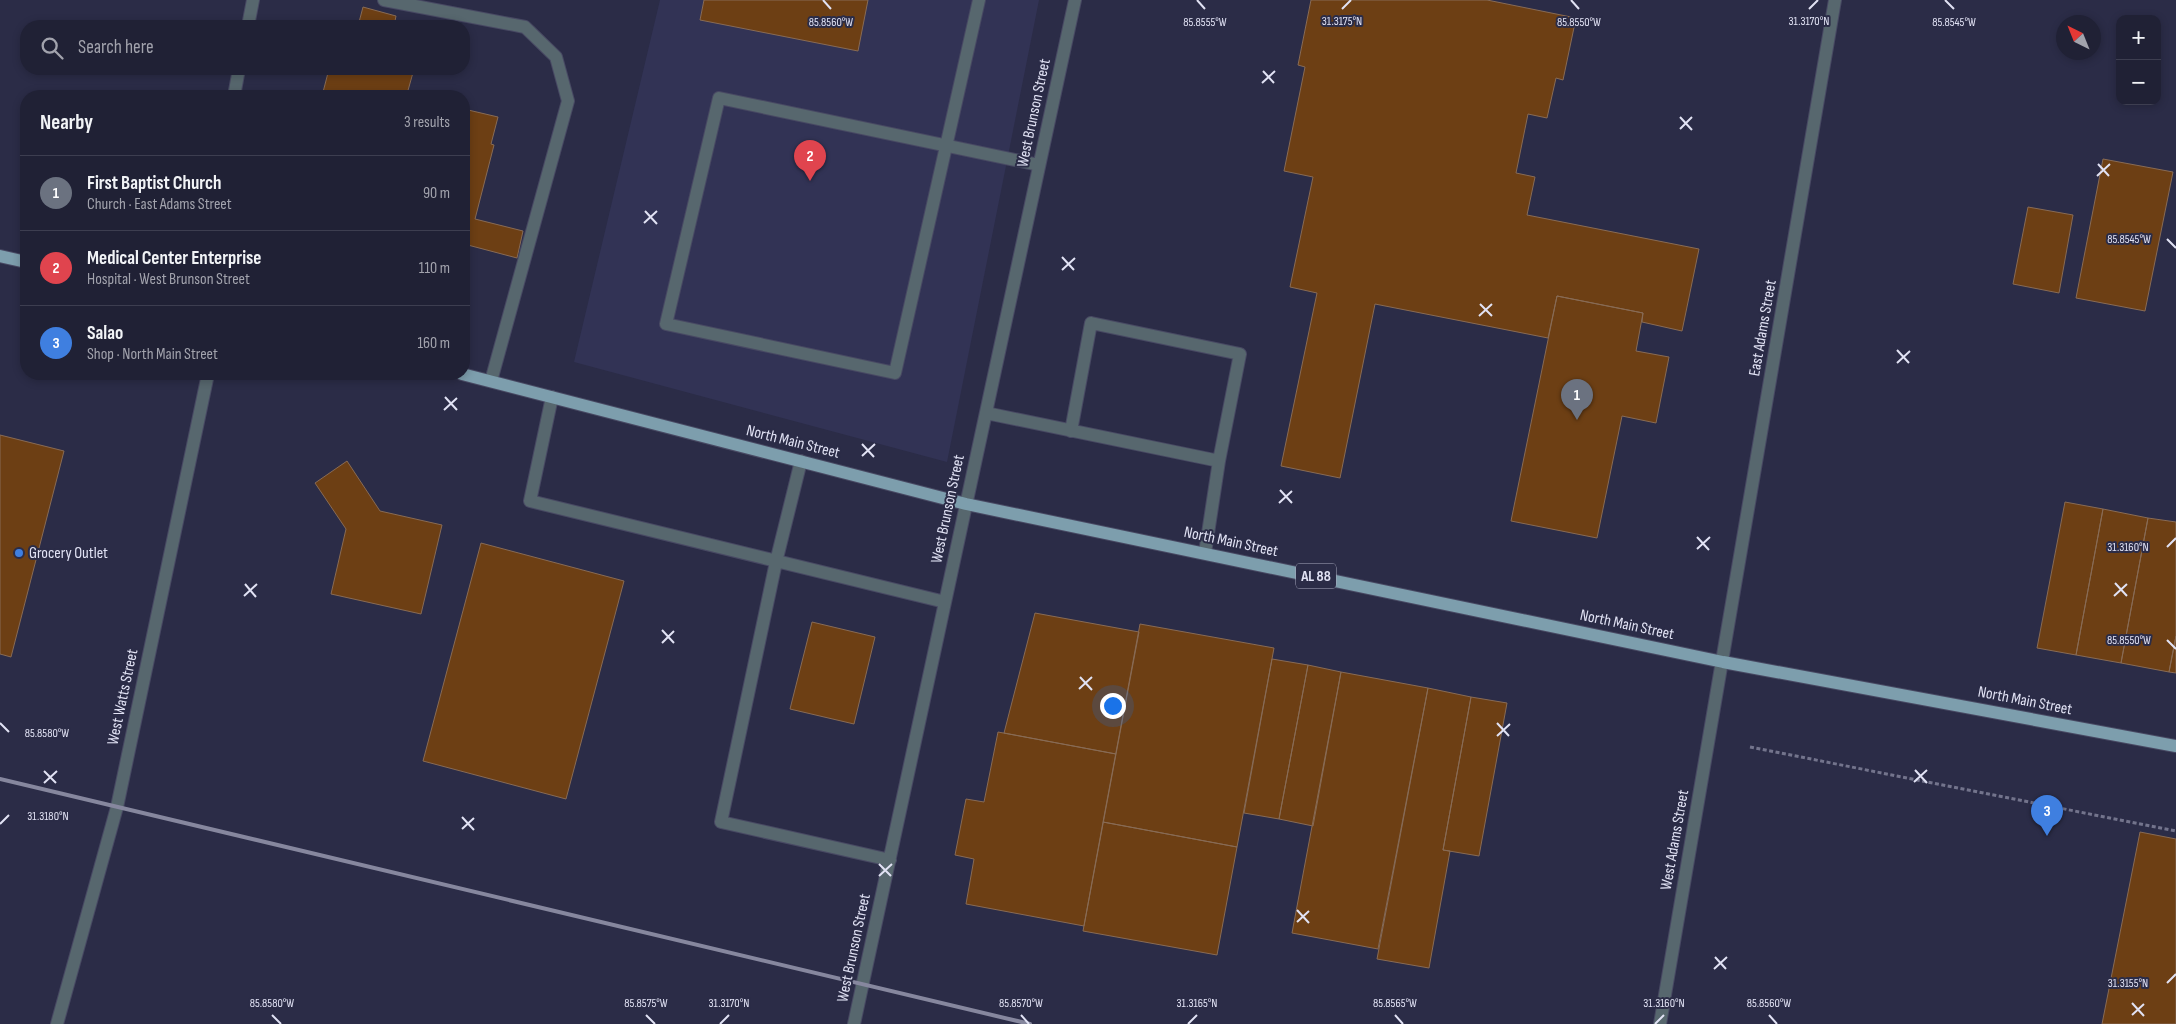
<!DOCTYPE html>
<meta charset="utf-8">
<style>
:root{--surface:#202135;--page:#28293d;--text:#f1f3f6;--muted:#a2a3ad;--line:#3d3e50;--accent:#ea580c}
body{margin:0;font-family:"Sofia Sans Condensed",sans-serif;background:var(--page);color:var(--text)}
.controls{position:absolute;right:15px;top:15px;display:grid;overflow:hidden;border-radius:10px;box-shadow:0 2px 8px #0003}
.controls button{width:45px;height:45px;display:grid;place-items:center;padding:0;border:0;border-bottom:1px solid var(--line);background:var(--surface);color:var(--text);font:25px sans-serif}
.compass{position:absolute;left:2056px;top:15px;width:45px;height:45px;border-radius:50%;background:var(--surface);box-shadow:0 2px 8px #0003;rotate:317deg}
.you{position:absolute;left:1112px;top:705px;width:18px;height:18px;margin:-12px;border:4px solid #fff;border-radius:50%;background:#1a73e8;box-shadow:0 0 0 8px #1a73e833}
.badge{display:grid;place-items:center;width:32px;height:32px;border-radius:50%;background:var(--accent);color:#fff;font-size:16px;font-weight:700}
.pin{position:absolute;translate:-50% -41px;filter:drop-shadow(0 1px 2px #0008)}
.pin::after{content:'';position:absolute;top:26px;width:18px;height:15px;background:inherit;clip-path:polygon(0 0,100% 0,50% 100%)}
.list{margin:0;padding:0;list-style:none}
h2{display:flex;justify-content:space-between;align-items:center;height:65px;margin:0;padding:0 20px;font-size:21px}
h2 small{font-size:16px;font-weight:400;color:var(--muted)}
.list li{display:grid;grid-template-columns:32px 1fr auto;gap:15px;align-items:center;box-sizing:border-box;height:75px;padding:0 20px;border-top:1px solid var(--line)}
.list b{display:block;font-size:19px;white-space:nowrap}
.list p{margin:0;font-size:16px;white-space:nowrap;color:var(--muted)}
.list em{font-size:16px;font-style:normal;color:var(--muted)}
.icon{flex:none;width:28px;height:28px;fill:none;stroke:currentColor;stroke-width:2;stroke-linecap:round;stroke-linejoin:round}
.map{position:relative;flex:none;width:2176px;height:1024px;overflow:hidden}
.search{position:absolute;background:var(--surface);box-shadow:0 2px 8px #0003;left:20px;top:20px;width:450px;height:55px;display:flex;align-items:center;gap:12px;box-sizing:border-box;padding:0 18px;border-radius:20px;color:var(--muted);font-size:19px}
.panel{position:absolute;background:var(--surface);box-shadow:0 2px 8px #0003;left:20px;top:90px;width:450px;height:290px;border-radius:20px}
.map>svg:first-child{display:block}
</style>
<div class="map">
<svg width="2176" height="1024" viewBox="0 0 2176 1024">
<rect width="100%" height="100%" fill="#2b2c47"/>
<path fill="#323355" d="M660 0H1039L947 462 574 362Z"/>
<path fill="#6d3f14" stroke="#886b55" d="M704 0H868L858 51 700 20Z
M1311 0H1487L1576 18 1563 80 1556 78 1547 118 1528 114 1516 173 1535 177 1527 215 1699 249 1682 331 1642 322 1643 313 1557 296 1548 338 1375 304 1340 478 1281 466 1317 293 1290 287 1313 177 1284 171 1305 67 1298 65Z
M363 7 396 16 394 26H358Z
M329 69H414L407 94 416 96H322Z
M464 109 498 117 491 144 494 145 475 219 523 231 517 258 464 244Z
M2103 159 2173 172 2145 311 2076 298Z
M2028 207 2073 215 2059 293 2013 284Z
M1557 296 1643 313 1636 351 1669 357 1656 423 1622 416 1597 538 1511 521Z
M0 435 64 451 11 657 0 654Z
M347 461 380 511 442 525 421 614 331 594 346 529 315 483Z
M2065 502 2103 509 2076 655 2037 648Z
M2103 509 2148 518 2121 663 2076 655Z
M2148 518 2176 522V636L2169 672 2121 663Z
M481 543 624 581 566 799 423 761Z
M1035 613 1139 632 1116 754 1004 733Z
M812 622 875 637 854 724 790 709Z
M1140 624 1274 648 1237 847 1103 822Z
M2176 636V673L2169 672Z
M1272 659 1308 665 1279 819 1244 813Z
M1308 665 1341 672 1313 826 1279 819Z
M1341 672 1428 688 1378 949 1292 933Z
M1428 688 1471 697 1443 850 1450 851 1429 968 1377 959Z
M1471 697 1507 703 1479 856 1443 850Z
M998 732 1116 754 1084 926 966 904 974 859 955 855 966 799 984 802Z
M1103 822 1237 847 1217 955 1083 931Z
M2140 832 2176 839V1024H2102Z"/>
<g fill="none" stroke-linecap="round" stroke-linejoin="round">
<g stroke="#484963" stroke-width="14">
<path id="minor" d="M384 0 525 27 556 57 568 101 491 381
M979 0 895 373 666 324 719 98 1039 165
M248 26 253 0
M234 96 239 69
M552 397 530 501 945 602
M986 413 1219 461 1205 553
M1071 431 1091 323 1240 354 1219 461
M801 461 776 562 721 822 890 860
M57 1024 117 807 208 374
M854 1024 1075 0
M1660 1024 1835 0"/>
</g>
<g stroke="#484963" stroke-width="14">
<path id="major" d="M0 256 26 262
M462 374 966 504 1723 662 2176 746"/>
</g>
<path stroke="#73748c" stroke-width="3" stroke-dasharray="4 2.5" stroke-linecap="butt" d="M1750 747 2176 831"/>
<use href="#minor" stroke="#57676e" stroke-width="12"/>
<use href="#major" stroke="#7d9ead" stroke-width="12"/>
<path stroke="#86879e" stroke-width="4" d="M0 779 1030 1024"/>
</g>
<path fill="none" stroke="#e1e2f4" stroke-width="2" d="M823 0 831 9M1197 0 1205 9M1571 0 1579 9M1945 0 1954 9M1342 9 1351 0M1809 9 1818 0M1263 71 1274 83M1262 83 1275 71M1680 117 1692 130M1680 129 1692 117M2098 164 2109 176M2097 176 2110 164M645 211 657 224M644 223 657 211M2167 239 2176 248M1062 257 1074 270M1062 270 1075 258M1480 304 1492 316M1479 316 1492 304M1897 350 1909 363M1897 363 1910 351M445 397 457 410M444 410 457 398M862 444 874 457M862 456 875 444M1280 490 1292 503M1279 503 1292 491M1697 537 1709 550M2167 547 2176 538M1697 549 1710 537M2115 583 2127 596M245 584 256 597M244 596 257 584M2114 596 2127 584M662 630 674 643M2167 640 2176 649M662 643 674 631M1080 677 1092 690M1079 689 1092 677M0 723 9 732M1497 723 1509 736M1497 736 1510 724M1915 770 1927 783M44 771 56 783M1914 782 1927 770M44 783 57 771M462 817 474 830M0 824 9 815M462 829 474 818M879 864 891 876M879 876 892 864M1297 910 1309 923M1297 922 1309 911M1715 957 1726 969M1714 969 1727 957M2167 983 2176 974M2132 1003 2144 1016M272 1015 281 1024M646 1015 655 1024M1021 1015 1029 1024M1395 1015 1403 1024M1769 1015 1777 1024M2132 1015 2144 1004M720 1024 729 1015M1188 1024 1197 1015M1655 1024 1664 1015"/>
<circle fill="#3f7fe0" stroke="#2b2c47" stroke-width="2" cx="19" cy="553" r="5"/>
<g text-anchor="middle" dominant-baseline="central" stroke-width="4" stroke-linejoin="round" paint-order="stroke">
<rect fill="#2b2c47" stroke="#aaabc0" stroke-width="1" x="1296" y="563.5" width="40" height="25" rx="4"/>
<g font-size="15" font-weight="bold" fill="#e1e2f4">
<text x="1316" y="576">AL 88</text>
</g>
<g font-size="16" fill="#e1e2f4" stroke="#2b2c47">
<text transform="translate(1034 113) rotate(-78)">West Brunson Street</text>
<text transform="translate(1763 328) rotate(-80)">East Adams Street</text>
<text transform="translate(793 442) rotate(14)">North Main Street</text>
<text transform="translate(948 509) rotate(-78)">West Brunson Street</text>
<text transform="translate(1231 542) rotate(12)">North Main Street</text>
<text transform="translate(1627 625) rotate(12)">North Main Street</text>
<text transform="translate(123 697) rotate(-78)">West Watts Street</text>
<text transform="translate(2025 701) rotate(11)">North Main Street</text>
<text transform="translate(1675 840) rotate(-80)">West Adams Street</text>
<text transform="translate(854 948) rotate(-78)">West Brunson Street</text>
</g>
<g font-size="16" fill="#e1e2f4" stroke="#2b2c47" text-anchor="start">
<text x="29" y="553">Grocery Outlet</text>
</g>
</g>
<g font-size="12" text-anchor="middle" fill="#e1e2f4" stroke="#2b2c47" stroke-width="4" stroke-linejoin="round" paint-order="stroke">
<text x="1809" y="25">31.3170°N</text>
<text x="1342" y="25">31.3175°N</text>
<text x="1954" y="26">85.8545°W</text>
<text x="831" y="26">85.8560°W</text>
<text x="1205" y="26">85.8555°W</text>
<text x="1579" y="26">85.8550°W</text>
<text x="2129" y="243">85.8545°W</text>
<text x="2128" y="551">31.3160°N</text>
<text x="2129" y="644">85.8550°W</text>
<text x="47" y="737">85.8580°W</text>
<text x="48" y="820">31.3180°N</text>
<text x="2128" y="987">31.3155°N</text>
<text x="272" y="1007">85.8580°W</text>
<text x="646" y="1007">85.8575°W</text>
<text x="1021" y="1007">85.8570°W</text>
<text x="1395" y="1007">85.8565°W</text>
<text x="1769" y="1007">85.8560°W</text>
<text x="729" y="1007">31.3170°N</text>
<text x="1197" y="1007">31.3165°N</text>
<text x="1664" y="1007">31.3160°N</text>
</g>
</svg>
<div class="controls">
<button>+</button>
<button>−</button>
</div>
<svg class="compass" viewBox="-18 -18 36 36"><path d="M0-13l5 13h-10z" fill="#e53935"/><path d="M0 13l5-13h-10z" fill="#a2a3ad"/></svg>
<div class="you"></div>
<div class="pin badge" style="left:1577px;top:420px;background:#6b7280">1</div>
<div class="pin badge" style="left:810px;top:181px;background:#e0444e">2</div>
<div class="pin badge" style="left:2047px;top:836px;background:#3f7fe0">3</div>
<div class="search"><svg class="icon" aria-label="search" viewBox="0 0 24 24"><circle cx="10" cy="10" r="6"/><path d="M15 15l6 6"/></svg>Search here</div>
<section class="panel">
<h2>Nearby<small>3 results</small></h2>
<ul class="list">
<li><span class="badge" style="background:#6b7280">1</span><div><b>First Baptist Church</b><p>Church · East Adams Street</p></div><em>90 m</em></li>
<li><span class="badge" style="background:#e0444e">2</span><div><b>Medical Center Enterprise</b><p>Hospital · West Brunson Street</p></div><em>110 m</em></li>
<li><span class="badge" style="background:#3f7fe0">3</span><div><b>Salao</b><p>Shop · North Main Street</p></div><em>160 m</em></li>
</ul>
</section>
</div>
